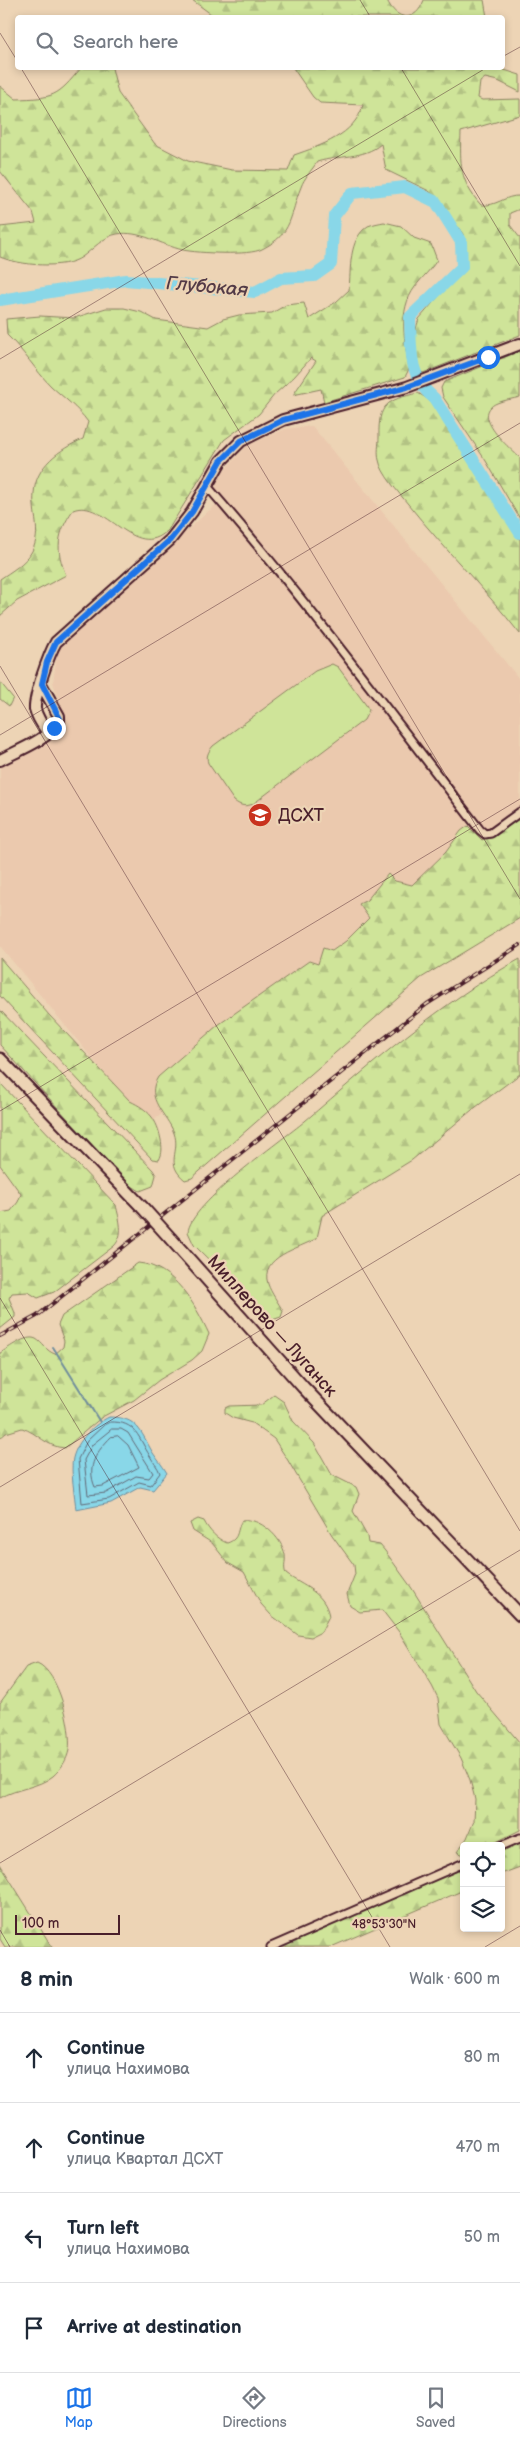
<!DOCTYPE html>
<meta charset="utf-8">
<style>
:root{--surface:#fff;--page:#f6f6f7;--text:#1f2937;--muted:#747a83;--line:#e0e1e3;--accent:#1a73e8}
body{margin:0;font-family:"Balsamiq Sans",sans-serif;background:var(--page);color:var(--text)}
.controls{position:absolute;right:15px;bottom:15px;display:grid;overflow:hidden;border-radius:5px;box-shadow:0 2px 8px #0003}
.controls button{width:45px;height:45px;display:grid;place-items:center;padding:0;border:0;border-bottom:1px solid var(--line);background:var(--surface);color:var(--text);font:25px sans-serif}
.scale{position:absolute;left:15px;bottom:12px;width:105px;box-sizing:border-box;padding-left:5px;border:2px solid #4a1f2b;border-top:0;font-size:14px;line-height:18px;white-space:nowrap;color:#4a1f2b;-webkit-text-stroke:4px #edd4b5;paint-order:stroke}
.stop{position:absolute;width:15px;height:15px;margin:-11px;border:4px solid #1a73e8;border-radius:50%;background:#fff}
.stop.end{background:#1a73e8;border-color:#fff;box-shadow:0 1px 5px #0008}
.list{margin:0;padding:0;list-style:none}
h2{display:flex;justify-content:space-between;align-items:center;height:65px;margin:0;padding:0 20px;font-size:21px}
h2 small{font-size:16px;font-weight:400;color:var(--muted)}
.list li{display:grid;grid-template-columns:32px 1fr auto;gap:15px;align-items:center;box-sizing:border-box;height:90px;padding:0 20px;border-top:1px solid var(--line)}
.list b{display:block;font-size:19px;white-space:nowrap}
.list p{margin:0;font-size:16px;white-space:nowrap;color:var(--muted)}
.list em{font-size:16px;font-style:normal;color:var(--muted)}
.icon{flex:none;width:28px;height:28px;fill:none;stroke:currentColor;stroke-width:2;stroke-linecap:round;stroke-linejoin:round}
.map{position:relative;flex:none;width:520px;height:1947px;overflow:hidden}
.search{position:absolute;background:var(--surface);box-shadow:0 2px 8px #0003;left:15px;right:15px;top:15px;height:55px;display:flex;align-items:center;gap:12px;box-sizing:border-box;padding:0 18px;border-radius:5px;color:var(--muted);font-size:19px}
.sheet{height:425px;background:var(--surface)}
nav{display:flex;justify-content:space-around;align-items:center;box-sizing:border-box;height:70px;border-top:1px solid var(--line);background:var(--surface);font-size:14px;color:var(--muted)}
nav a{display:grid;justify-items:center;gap:2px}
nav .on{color:var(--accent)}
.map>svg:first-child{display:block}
</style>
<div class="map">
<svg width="520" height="1947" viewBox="0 0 520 1947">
<defs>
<pattern id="forest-firs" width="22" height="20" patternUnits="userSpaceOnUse" patternTransform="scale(1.25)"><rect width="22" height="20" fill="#cfe499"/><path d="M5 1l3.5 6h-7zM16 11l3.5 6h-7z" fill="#b3c384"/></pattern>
</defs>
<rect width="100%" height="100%" fill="#edd4b5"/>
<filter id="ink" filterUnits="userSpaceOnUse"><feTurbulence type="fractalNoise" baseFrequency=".02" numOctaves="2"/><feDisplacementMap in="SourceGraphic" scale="10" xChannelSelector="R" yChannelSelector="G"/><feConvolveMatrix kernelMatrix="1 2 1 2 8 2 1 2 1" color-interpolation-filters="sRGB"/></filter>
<g filter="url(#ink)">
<path fill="#ebc9ae" d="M312 426 520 680V863L431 915 147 1125 0 946V766L45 745 67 725 53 682 58 647 222 499 214 489 217 478 247 446 285 429Z"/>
<path fill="#cfe499" stroke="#8c8262" d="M332 664 338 667 366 705 369 710 364 720 253 804C245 807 241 806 234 801L208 763C206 756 208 752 213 746L315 671Z"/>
<path fill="url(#forest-firs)" stroke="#8c8262" d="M192 0H387C396 21 416 23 424 0H484L487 17H215Z
M81 68H112L118 93 155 144 188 161 232 170 288 171 294 155C320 146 355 135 363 105L320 103 313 97 293 68H498L520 75V92L498 81 485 78 480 82 478 98 482 100 520 99V115L461 132C460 163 459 181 481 205 496 207 505 195 520 196V209L510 213V225L520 238V335L423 373 420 371C413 355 413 335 419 319L464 267 465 254 463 234 439 200 429 191 386 170 381 144C363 159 339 155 317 162 312 170 304 178 301 187 289 216 294 233 262 249 250 256 197 253 183 250 161 245 140 230 117 234 104 236 92 250 82 257 64 270 19 265 0 257V227L36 223 33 212 0 171V86L16 99C54 98 57 97 81 68Z
M384 222 401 226 414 238 431 244 437 260C429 272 423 276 415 287 397 311 405 342 409 369L405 377 324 402 321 389 293 395 316 361 311 358 294 377 275 394 259 414 224 440 168 530C135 563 105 497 73 510 57 533 55 550 66 575L17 601 0 616V579C10 572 26 563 32 551 42 532 32 514 34 494 35 466 60 449 83 439L88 422C77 407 64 398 51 386 35 370 24 351 7 335L6 319 40 316 74 318 106 308H124L141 312 156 320 208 327 223 319 239 315 272 313 286 305 304 303 309 319 336 302 349 290C351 270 348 239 368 226 373 224 379 223 384 222Z
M520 351V397C513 399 504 400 497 403 469 415 511 449 520 458V519L486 461 443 397 441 388 444 382Z
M418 393 426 398 437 409 520 540V634C485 589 444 549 408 504 399 493 381 473 379 460 377 453 379 444 379 437 378 404 387 400 418 393Z
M0 682 13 698 9 706 0 699Z
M520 817V918L421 978 192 1178 185 1180C164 1163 181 1152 174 1133 167 1114 144 1099 158 1077L218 1025 309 961 318 964 323 948 332 951 346 941 369 918 359 904 367 900 388 874 395 881 412 885 446 852 461 831 468 826 482 840Z
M0 958 49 1015 130 1101C149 1110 157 1119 161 1140 162 1147 163 1153 159 1160L152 1159 136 1142 0 996Z
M520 959V1074L472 1110 412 1160 326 1213 322 1216 317 1238C299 1249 259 1256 268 1284 271 1293 278 1302 283 1311L281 1317 272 1320 268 1318 194 1245 188 1232C190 1204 281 1141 305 1121 373 1063 440 1003 520 959Z
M0 1010 153 1170 156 1175 153 1186 140 1191 127 1183 0 1045Z
M0 1083 116 1205C119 1219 125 1235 114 1246L54 1292 38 1298 28 1292 12 1293 9 1298 15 1313V1317L0 1329V1213L11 1211 18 1202 21 1194 0 1165Z
M138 1263C174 1266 195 1304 209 1334L202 1351 192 1360 159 1380 134 1400 102 1417 65 1448C46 1447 38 1433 22 1428L6 1433 0 1438V1353C9 1348 26 1334 36 1339 43 1343 46 1351 55 1354L63 1347 64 1341 58 1325 62 1316Z
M274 1395 284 1402 293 1421 314 1443 332 1475 356 1487 359 1494 353 1511 367 1536 368 1543 380 1545 385 1551 411 1587 476 1691 520 1743V1830L488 1846H464V1855L457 1852 467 1838 474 1821 475 1799 470 1780 461 1758 441 1724 438 1698 432 1686 399 1632 382 1610 360 1612 350 1606 347 1594 355 1574 354 1565 332 1535 287 1459 274 1439 252 1423 233 1418 225 1413V1408L229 1406 261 1405Z
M198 1519 204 1521C209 1531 217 1539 227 1543 240 1539 236 1530 242 1520 259 1517 282 1537 285 1555 286 1562 283 1567 286 1574 302 1586 325 1592 329 1616L321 1632 311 1637 298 1635 271 1615 261 1604 244 1572 228 1563 212 1543 193 1531 190 1523Z
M37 1663C59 1672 72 1728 69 1750 67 1760 61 1769 53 1776 38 1788 17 1788 0 1798V1703L26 1667Z
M520 1842V1867L501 1874V1850Z
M0 1864 52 1947H5L0 1939Z
M464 1867V1890L331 1947H280Z"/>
<path fill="#89d7e8" stroke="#708d9c" d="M109 1417C138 1417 140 1431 153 1453 157 1459 163 1466 167 1473L153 1490 140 1487 111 1503 76 1510C75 1496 70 1471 73 1458 77 1441 94 1424 109 1417Z"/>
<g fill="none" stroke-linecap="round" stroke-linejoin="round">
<path stroke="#636977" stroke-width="1" d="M110 1422C137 1421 138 1438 150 1456 153 1462 158 1467 160 1473L151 1485 139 1482 109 1499 82 1503 78 1459 87 1441 104 1425Z
M112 1429H121L128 1433 153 1473 149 1478 136 1476 106 1493 88 1495 84 1460 92 1445Z
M118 1436 128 1445 139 1467 103 1486 95 1487C86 1466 97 1451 111 1437Z"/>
<path stroke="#708d9c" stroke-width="2" d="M53 1347 100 1422"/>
<path stroke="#89d7e8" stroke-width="12" d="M0 300 126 280 255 292 281 278 314 276 331 264 334 216 352 193 405 187 436 202 461 242 462 267 410 317C411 347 408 378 434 398L520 533"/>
<g stroke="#4a1f2b" stroke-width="11">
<path id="street" d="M207 486C303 596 391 715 480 830L485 834 491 833 520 812
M501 1846 520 1838
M271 1947 464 1863"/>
</g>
<g stroke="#4a1f2b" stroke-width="14">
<path id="secondary" d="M48 733C43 726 37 718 35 709 34 696 49 654 56 642L170 540 192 512 221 461 241 441 283 420 407 387 520 344
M0 760C19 750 47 740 59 722V716L41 684"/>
</g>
<g stroke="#4a1f2b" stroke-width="15">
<path id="primary" d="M0 1059 143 1208
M171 1239 303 1387 520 1615"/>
</g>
<use href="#street" stroke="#edd4b5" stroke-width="7"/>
<use href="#secondary" stroke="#edd4b5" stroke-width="10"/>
<use href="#primary" stroke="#edd4b5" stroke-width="11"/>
<g stroke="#4a1f2b" stroke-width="4">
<path id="rail" d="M0 1336 37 1316 427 1004 520 945"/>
</g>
<use href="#rail" stroke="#edd4b5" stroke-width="2" stroke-dasharray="5.5" stroke-linecap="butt"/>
<g stroke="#4a1f2b" stroke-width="15" stroke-linecap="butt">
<path id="primary-bridge" d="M143 1208 171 1239"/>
</g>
<use href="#primary-bridge" stroke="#edd4b5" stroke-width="11"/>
</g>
</g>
<g fill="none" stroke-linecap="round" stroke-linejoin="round" filter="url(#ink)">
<path stroke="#1a73e8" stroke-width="6" d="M54 728 60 719 42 684 47 662 56 642 170 540 192 512 221 461 241 441 283 420 407 387 488 357"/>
</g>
<path fill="none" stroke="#4a1f2b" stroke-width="1" stroke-opacity="0.45" d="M360 0 371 18M0 33 18 62M502 57 520 47M21 68 520 899M401 68 520 266M0 359 486 68M0 666 520 1531M0 735 520 423M0 1111 520 799M0 1298 390 1947M0 1487 520 1174M0 1863 520 1550M0 1930 10 1947M485 1947 520 1926"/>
<defs>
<g id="university-disc" transform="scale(1.25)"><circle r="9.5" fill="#c8321e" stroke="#edd4b5"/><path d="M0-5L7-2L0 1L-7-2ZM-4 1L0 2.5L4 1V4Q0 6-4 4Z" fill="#fff"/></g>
</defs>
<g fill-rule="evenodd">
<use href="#university-disc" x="260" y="815"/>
</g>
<g text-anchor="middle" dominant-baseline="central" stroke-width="4.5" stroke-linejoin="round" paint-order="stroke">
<g font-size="18" fill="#4a1f2b" stroke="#edd4b5" text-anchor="start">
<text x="278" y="815">ДСХТ</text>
</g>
<g font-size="18" fill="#4a1f2b" stroke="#edd4b5">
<text transform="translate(272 1326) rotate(48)">Миллерово — Луганск</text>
</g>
<g font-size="19" font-style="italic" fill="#533b47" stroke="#edd4b5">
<text transform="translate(207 287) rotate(5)">Глубокая</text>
</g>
</g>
<g font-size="12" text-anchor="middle" fill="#4a1f2b" stroke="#edd4b5" stroke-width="4.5" stroke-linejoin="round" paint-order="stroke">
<text x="384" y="1928">48°53'30"N</text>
</g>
</svg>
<div class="controls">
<button><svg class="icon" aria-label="locate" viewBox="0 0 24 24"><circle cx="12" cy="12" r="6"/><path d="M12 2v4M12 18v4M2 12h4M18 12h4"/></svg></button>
<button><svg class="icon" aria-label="layers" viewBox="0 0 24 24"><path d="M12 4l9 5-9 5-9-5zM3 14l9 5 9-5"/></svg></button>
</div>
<div class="scale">100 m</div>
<div class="stop" style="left:488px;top:357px"></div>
<div class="stop end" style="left:54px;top:728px"></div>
<div class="search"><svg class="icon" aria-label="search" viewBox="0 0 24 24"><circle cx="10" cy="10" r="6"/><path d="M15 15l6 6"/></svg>Search here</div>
</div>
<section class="sheet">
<h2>8 min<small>Walk · 600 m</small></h2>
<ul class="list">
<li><svg class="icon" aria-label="ahead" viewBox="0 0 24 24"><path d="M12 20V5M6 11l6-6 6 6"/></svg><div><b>Continue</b><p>улица Нахимова</p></div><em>80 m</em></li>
<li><svg class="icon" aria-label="ahead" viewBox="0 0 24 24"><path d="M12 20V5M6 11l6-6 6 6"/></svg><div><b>Continue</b><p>улица Квартал ДСХТ</p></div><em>470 m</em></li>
<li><svg class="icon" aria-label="left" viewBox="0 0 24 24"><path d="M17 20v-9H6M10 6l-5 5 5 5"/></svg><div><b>Turn left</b><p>улица Нахимова</p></div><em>50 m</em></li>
<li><svg class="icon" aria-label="arrive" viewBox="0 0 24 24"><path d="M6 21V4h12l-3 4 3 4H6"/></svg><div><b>Arrive at destination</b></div></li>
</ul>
</section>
<nav>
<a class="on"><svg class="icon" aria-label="map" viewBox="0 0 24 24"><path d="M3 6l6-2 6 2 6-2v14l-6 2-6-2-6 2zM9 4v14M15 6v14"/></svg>Map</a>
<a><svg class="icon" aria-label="directions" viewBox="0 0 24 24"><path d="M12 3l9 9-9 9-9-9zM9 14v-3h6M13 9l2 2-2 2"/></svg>Directions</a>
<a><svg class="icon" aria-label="saved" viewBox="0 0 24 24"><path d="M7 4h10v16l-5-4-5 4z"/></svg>Saved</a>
</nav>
